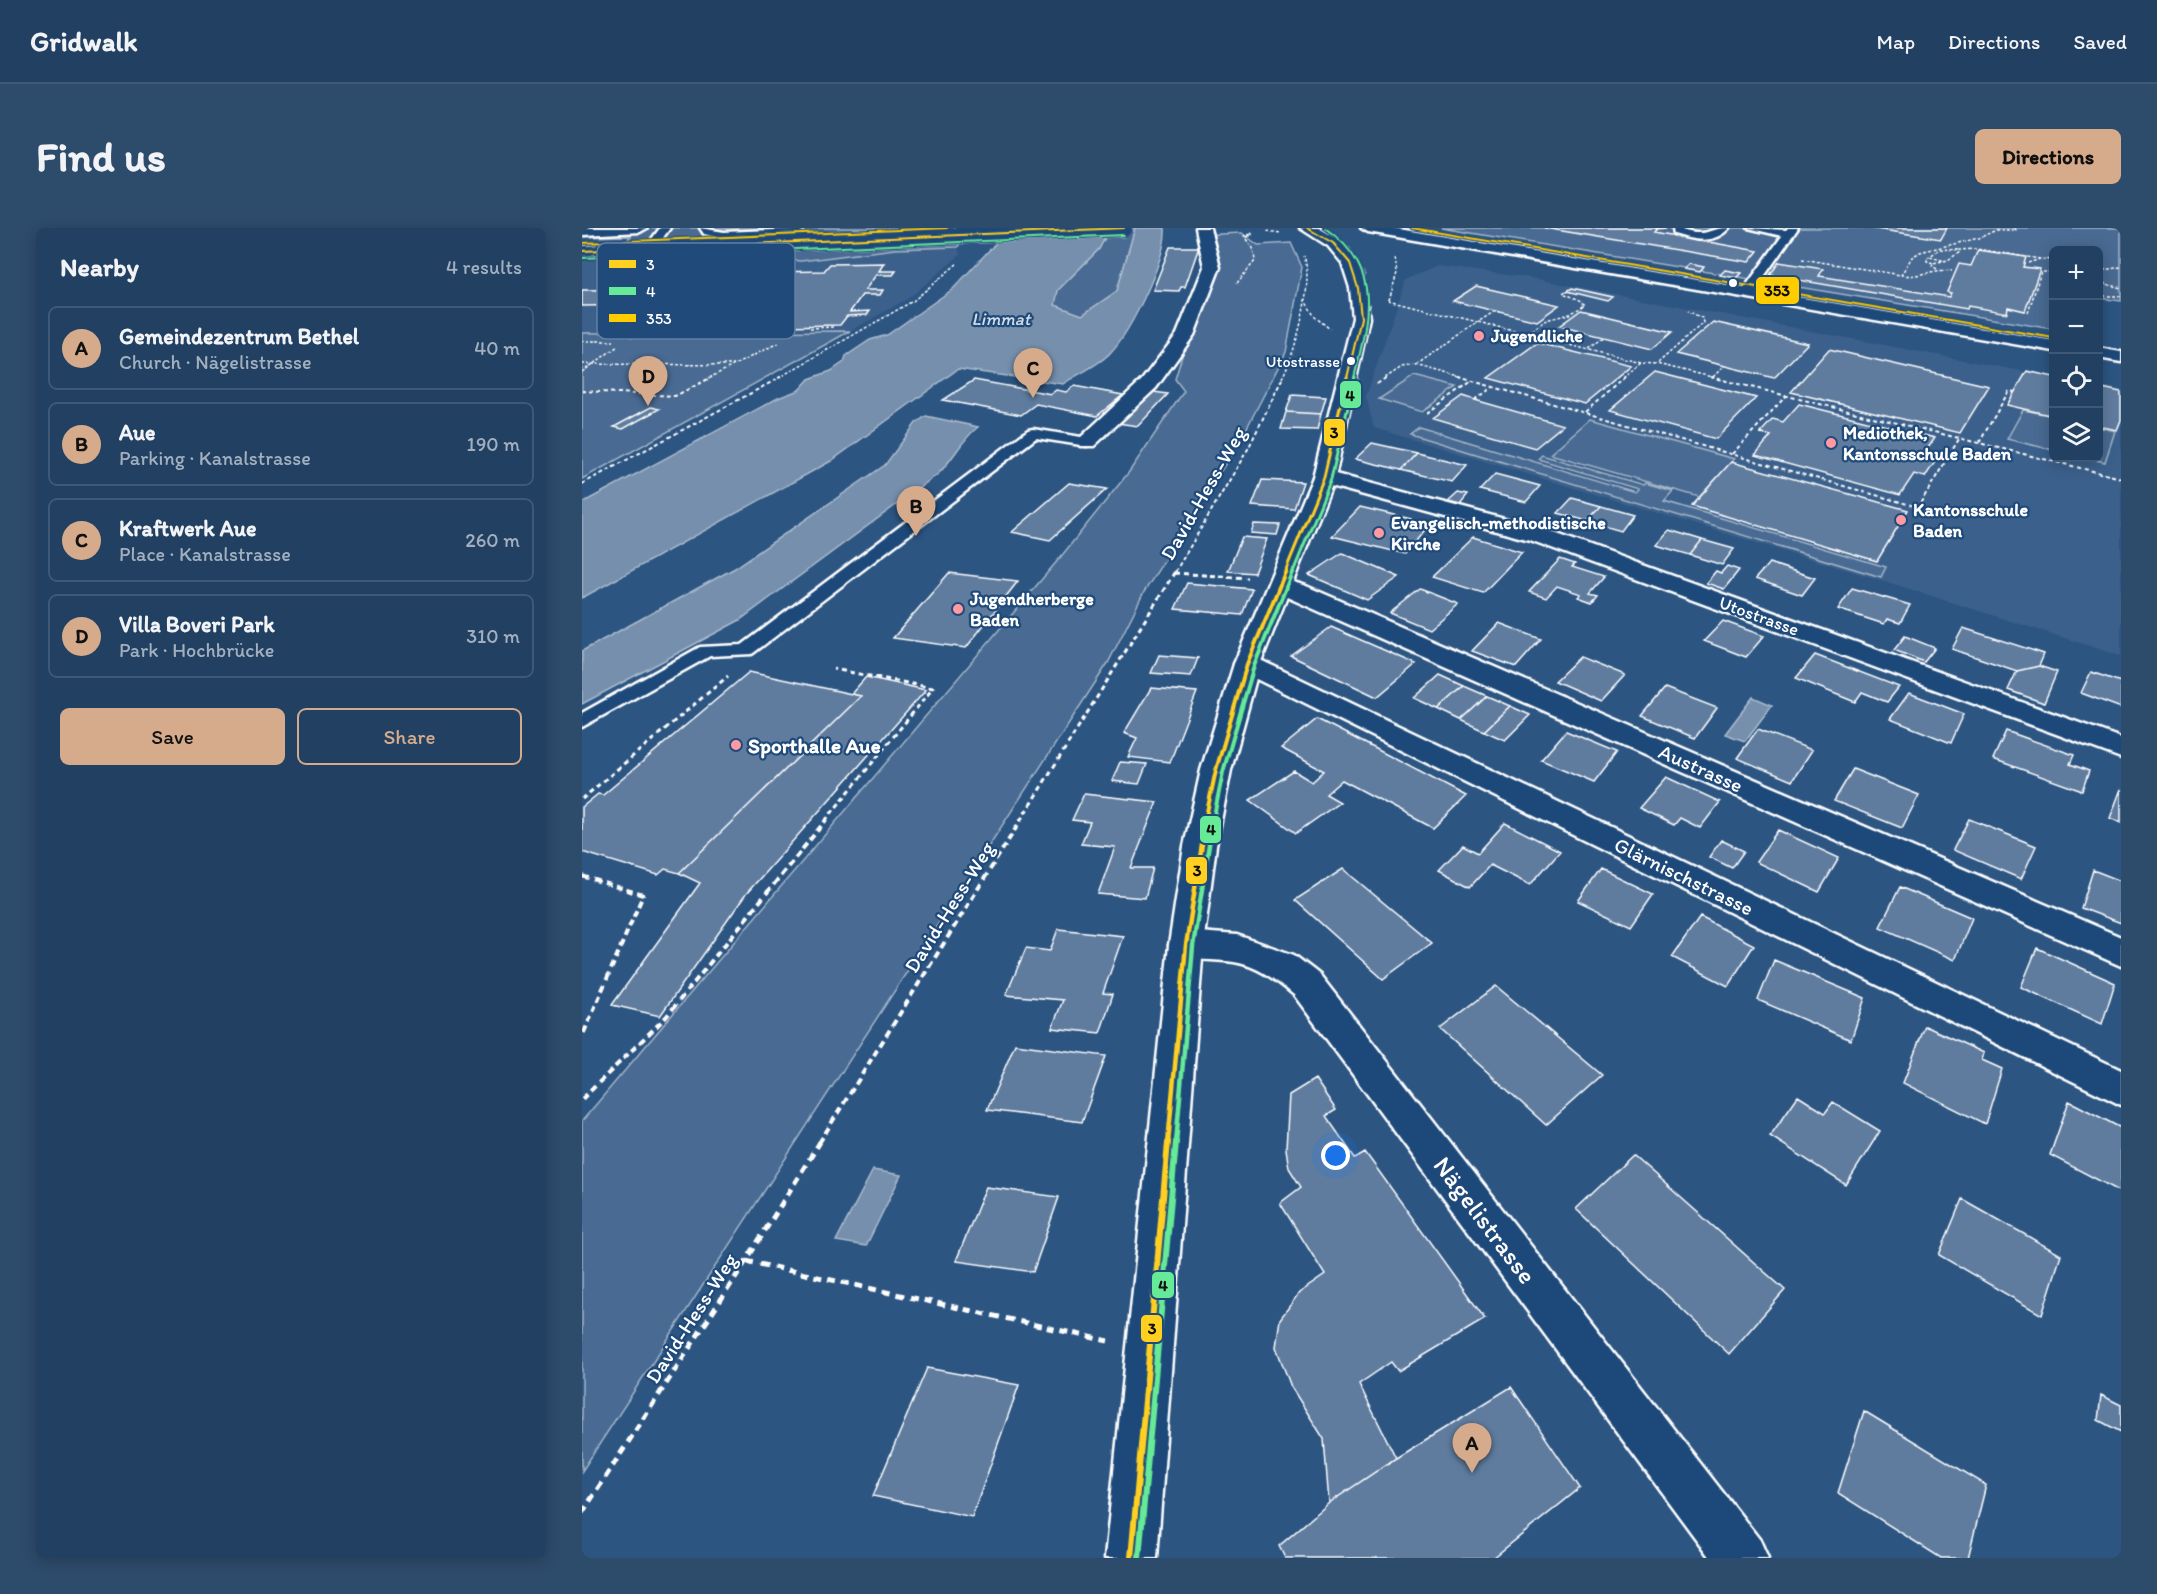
<!DOCTYPE html>
<meta charset="utf-8">
<style>
:root{--surface:#214062;--page:#2d4b6b;--text:#f1f3f6;--muted:#a2afbe;--line:#3e5977;--accent:#d6ab8b}
body{margin:0;font-family:Itim,sans-serif;background:var(--page);color:var(--text)}
.controls{position:absolute;right:18px;top:18px;display:grid;overflow:hidden;border-radius:9px;box-shadow:0 3px 15px #0003}
.controls button{width:54px;height:54px;display:grid;place-items:center;padding:0;border:0;border-bottom:2px solid var(--line);background:var(--surface);color:var(--text);font:30px sans-serif}
.you{position:absolute;left:754px;top:928px;width:21px;height:21px;margin:-15px;border:4px solid #fff;border-radius:50%;background:#1a73e8;box-shadow:0 0 0 9px #1a73e833}
.badge{display:grid;place-items:center;width:39px;height:39px;border-radius:50%;background:var(--accent);color:#111;font-size:20px;font-weight:700}
.pin{position:absolute;translate:-50% -50px;filter:drop-shadow(0 2px 3px #0008)}
.pin::after{content:'';position:absolute;top:32px;width:21px;height:18px;background:inherit;clip-path:polygon(0 0,100% 0,50% 100%)}
.list{margin:0;padding:0;list-style:none}
h2{display:flex;justify-content:space-between;align-items:center;height:78px;margin:0;padding:0 24px;font-size:26px}
h2 small{font-size:20px;font-weight:400;color:var(--muted)}
.list li{display:grid;grid-template-columns:39px 1fr auto;gap:18px;align-items:center;box-sizing:border-box;height:84px;margin:0 12px 12px;padding:0 12px;border:2px solid var(--line);border-radius:9px}
.list b{display:block;font-size:22px;white-space:nowrap}
.list p{margin:0;font-size:20px;white-space:nowrap;color:var(--muted)}
.list em{font-size:20px;font-style:normal;color:var(--muted)}
.actions{display:flex;gap:12px;padding:18px 24px}
.actions a{flex:1;padding:14px 0;border:2px solid var(--accent);border-radius:9px;text-align:center;font-size:21px;color:var(--accent)}
.actions .main{background:var(--accent);color:#111}
.icon{flex:none;width:33px;height:33px;fill:none;stroke:currentColor;stroke-width:2;stroke-linecap:round;stroke-linejoin:round}
.map{position:relative;flex:none;width:1539px;height:1330px;overflow:hidden;border-radius:9px}
header{display:flex;align-items:center;gap:36px;box-sizing:border-box;height:84px;padding:0 30px;background:var(--surface);border-bottom:2px solid var(--line)}
header strong{font-size:28px}
nav{display:flex;gap:33px;margin-inline-start:auto;font-size:21px}
.intro{display:flex;align-items:center;justify-content:space-between;box-sizing:border-box;height:144px;padding:0 36px}
h1{margin:0;font-size:42px}
.button{padding:15px 27px;border-radius:9px;background:var(--accent);color:#111;font-size:21px;font-weight:700}
main{display:flex;gap:36px;padding:0 36px}
aside{flex:1;background:var(--surface);border-radius:9px;box-shadow:0 3px 15px #0003}
.map>svg:first-child{display:block}
</style>
<header>
<strong>Gridwalk</strong>
<nav><a>Map</a><a>Directions</a><a>Saved</a></nav>
</header>
<div class="intro"><h1>Find us</h1><a class="button">Directions</a></div>
<main>
<aside>
<h2>Nearby<small>4 results</small></h2>
<ul class="list">
<li><span class="badge">A</span><div><b>Gemeindezentrum Bethel</b><p>Church · Nägelistrasse</p></div><em>40 m</em></li>
<li><span class="badge">B</span><div><b>Aue</b><p>Parking · Kanalstrasse</p></div><em>190 m</em></li>
<li><span class="badge">C</span><div><b>Kraftwerk Aue</b><p>Place · Kanalstrasse</p></div><em>260 m</em></li>
<li><span class="badge">D</span><div><b>Villa Boveri Park</b><p>Park · Hochbrücke</p></div><em>310 m</em></li>
</ul>
<div class="actions"><a class="main">Save</a><a>Share</a></div>
</aside>
<div class="map">
<svg width="1539" height="1330" viewBox="0 0 1539 1330">
<rect width="100%" height="100%" fill="#2c5582"/>
<filter id="ink" filterUnits="userSpaceOnUse"><feTurbulence type="fractalNoise" baseFrequency=".0167" numOctaves="2"/><feDisplacementMap in="SourceGraphic" scale="12" xChannelSelector="R" yChannelSelector="G"/><feConvolveMatrix kernelMatrix="1 2 1 2 8 2 1 2 1" color-interpolation-filters="sRGB"/></filter>
<g filter="url(#ink)">
<path fill="#3b618b" d="M376 19 378 27 327 70 268 103 0 105V33L140 26 219 33 313 21Z
M855 38 943 49 1471 149 1472 230H1516L1517 157 1539 162V428L1315 357 792 200 784 168 824 52Z"/>
<path fill="#486b92" stroke="#a4b5c8" stroke-width="1.5" d="M0 0H384L376 19 313 21 219 33 140 26 24 31 49 8 0 9Z
M528 0H553L535 63 500 87 472 77 476 62 517 21Z
M859 0H1539V73L1517 70 1516 22H1472L1471 101Z
M660 5 676 17 709 15 720 39 704 124 658 213 562 364 526 435 0 1243V893L477 331 547 244 602 163 593 151 611 92 622 43 616 7Z
M268 103 0 251V105Z
M832 148 875 159 840 184 797 171Z
M1441 182 1471 188V222L1425 211Z
M1008 191 1152 231 1117 269 968 226Z
M837 199 1053 264 1056 261 956 231 960 227 1061 257 1063 255 1091 263 1082 273 1304 339 1299 349 828 206Z
M1517 199 1533 203 1523 234 1505 230H1516Z"/>
<path fill="#748fad" stroke="#acbcce" stroke-width="1.5" d="M422 0H528L517 21 476 62 473 77 500 87 535 63 553 0H583C585 30 549 103 528 125 516 138 495 146 481 156L376 141 249 233 0 370V275L196 170 217 162 227 151 249 143 262 134 264 128 288 112 305 107 371 61 413 16Z
M344 188 396 199C379 212 372 231 356 246L158 392 0 476V423L153 340 303 237 334 195Z
M1171 469 1190 477 1163 513 1143 506Z
M291 942 319 947 284 1018 254 1013Z"/>
<path fill="#5e7c9f" stroke="#fff" stroke-width="1.5" d="M962 0H1084L1075 1 1072 4 1176 23 1167 34Z
M1287 0H1365L1359 11Z
M588 19H617L603 59H599L597 63 571 62Z
M1396 22 1444 29 1441 39 1458 41 1443 83 1426 79 1425 85 1386 78 1385 81 1188 47 1197 34 1241 41 1237 48 1367 69 1369 65 1365 64 1377 36 1389 38Z
M302 35 297 43H314L311 47H294L283 62H301L298 67H280L268 84 288 83 285 87 265 88 258 97 198 98 206 89 150 90 141 99 80 100 90 90H71L75 86H94L111 69 93 70 98 65H115L142 38 197 37 190 44 242 43 248 36Z
M1107 36 1122 39 1118 44 1102 41Z
M1143 42 1159 45 1154 50 1138 47Z
M894 58 977 77 955 93 871 73Z
M990 60 1031 69 1026 73 985 63Z
M72 61 54 77 0 78V62Z
M999 82 1090 104 1070 121 977 98Z
M1131 94 1226 115 1192 150 1094 126Z
M955 115 1049 138 1003 176 906 150Z
M1247 121 1407 158 1378 205 1209 164Z
M1445 143 1472 149V188L1425 177Z
M1073 144 1174 170 1134 211 1028 182Z
M392 152 469 166 474 162 484 164 492 158 541 167 515 188 454 176 439 187 361 172Z
M1516 159 1539 164V192L1535 202 1516 198Z
M565 163 586 166 556 198 535 195Z
M710 167 744 169 739 186 704 184Z
M881 168 893 172 981 197 953 220 851 190Z
M1217 176 1353 210 1339 230 1353 234 1343 249 1332 246 1318 267 1173 227 1189 208 1178 205 1191 191 1201 194Z
M69 179 77 181 41 201 32 199Z
M704 184 739 186 735 202 699 201Z
M790 215 835 225 819 242 773 231Z
M835 225 885 237 870 254 819 242Z
M1149 234 1326 282 1295 333 1110 278Z
M913 246 958 258 944 274 898 262Z
M680 252 721 254 712 281 670 278Z
M487 255 525 261 468 312 430 304Z
M876 265 886 267 878 277 866 274Z
M990 270 1019 278 1005 293 976 285Z
M1019 278 1051 287 1039 303 1005 293Z
M778 279 829 291 823 297 843 302 823 326 750 308Z
M672 296 698 297 695 307 669 305Z
M1087 302 1120 312 1108 327 1074 317Z
M660 309 685 311 672 345 646 343Z
M891 309 940 324 901 365 850 349Z
M1120 312 1152 321 1140 337 1108 327Z
M760 325 817 349 785 372 727 347Z
M978 331 993 336 990 339 1022 349 1008 365 1016 367 1010 374 996 369 999 366 975 358 964 370 947 364Z
M1187 335 1233 350 1220 367 1173 351Z
M1145 338 1157 342 1142 361 1124 355 1134 343 1139 345Z
M367 345 436 353 384 420 311 410Z
M605 355 670 361 660 387 593 381Z
M1270 360 1328 377 1318 395 1305 391 1302 396 1256 381Z
M838 361 876 376 847 401 808 385Z
M1141 393 1182 408 1164 429 1122 413Z
M917 395 959 411 934 439 890 423Z
M749 399 834 436 795 469 709 428Z
M1381 400 1462 426 1457 438 1435 443 1370 421Z
M1323 408 1353 420 1342 434 1312 422Z
M577 427 616 430 609 448 569 445Z
M1233 427 1317 459 1305 474 1280 464 1273 474 1214 450Z
M998 429 1043 447 1019 473 973 453Z
M1457 438 1475 444 1462 475 1426 462 1435 443Z
M167 444 279 468 97 645 83 641 76 647 0 624V579L16 566 21 567Z
M1509 444 1539 454V480L1499 465Z
M858 447 882 458 856 481 832 470Z
M284 449 344 462 164 666 78 788 30 777 118 655 97 645 279 468 269 466Z
M882 458 905 468 879 492 856 481Z
M569 460 615 464 588 534 546 529 555 510 542 505Z
M1083 460 1135 480 1113 510 1060 488Z
M1327 465 1382 486 1369 515 1308 491Z
M905 468 928 478 902 503 879 492Z
M928 478 948 487 923 512 902 503Z
M735 491 794 521 884 568 851 600 760 552 744 566 758 574 714 605 668 572 712 543 730 554 742 543 699 520Z
M1176 501 1230 522 1210 553 1155 530Z
M984 503 1035 524 1012 554 959 532Z
M1424 503 1492 527 1488 536 1507 543 1500 563 1411 531Z
M538 534 565 536 557 556 530 553Z
M1271 541 1337 567 1320 600 1252 573Z
M1084 549 1138 574 1118 600 1098 590 1092 597 1057 580Z
M1539 561V595L1528 590Z
M502 566 575 574 549 640H571L563 670 516 666 533 619 499 616 508 594 490 592Z
M1387 591 1454 618 1439 651 1371 622Z
M923 595 978 623 948 657 908 637 888 659 857 642 881 617 896 625Z
M1196 602 1257 630 1237 664 1174 634Z
M1139 612 1162 623 1150 640 1127 629Z
M761 641 850 715 801 751 713 672Z
M1019 641 1071 666 1049 698 996 673Z
M1511 642 1539 653V695L1499 680Z
M1318 659 1390 690 1373 732 1298 699Z
M1118 689 1172 717 1146 758 1090 729Z
M476 701 541 708 521 765 531 766 518 805 470 800 481 772 424 767 444 720 468 723Z
M1455 720 1533 755 1520 796 1439 759Z
M1192 732 1283 770 1269 812 1176 772Z
M914 758 1020 847 964 897 858 801Z
M1343 798 1402 825 1400 832 1420 841 1403 896 1321 855Z
M433 816 524 828 500 894 405 882Z
M733 851 754 882 744 888 773 930 783 924 903 1091 816 1143 809 1134 777 1156 814 1230 747 1275 742 1211 709 1159 694 1119 698 1091 717 1065 743 1047 698 975 719 959 707 940 704 921 707 867Z
M1216 868 1243 885 1251 874 1298 903 1264 957 1188 908Z
M1487 873 1539 900V964L1468 927Z
M1051 927 1203 1062 1147 1126 994 981Z
M404 959 477 969 451 1044 374 1033Z
M1380 971 1479 1027 1460 1087 1357 1027Z
M345 1140 437 1157 390 1289 291 1268Z
M929 1159 998 1260 911 1330H703L697 1318 747 1275 814 1230Z
M1519 1167 1539 1177V1204L1516 1192Z
M1282 1183 1404 1257 1386 1330H1359L1256 1265Z"/>
<g fill="none" stroke-linecap="round" stroke-linejoin="round">
<g stroke="#fff" stroke-width="5">
<path id="service" d="M78 0H88L64 33 115 47 58 107H50V101L102 48 52 35Z
M118 0 142 4 216 1 221 4 216 7 142 10 122 6Z
M1091 0H1101L1100 2C1125 10 1126 0 1147 0 1132 17 1111 12 1092 6Z
M1166 0 1204 2 1206 0H1216L1169 67 1165 68 1159 65 1200 8Z
M451 201 505 210 512 214 505 218 454 210 170 426 128 428 0 499V485L118 419 160 417 446 202Z"/>
</g>
<g stroke="#fff" stroke-width="5">
<path id="minor" d="M0 0H65L58 4 0 7Z
M614 0H628L638 39 612 107 574 160 512 218H498L495 214 498 210 560 152 595 106 622 39Z
M742 243 964 302 1539 510V530L948 312 734 254 731 249 734 244Z
M698 350 724 358 1539 709V738L689 362 686 357 689 352Z
M665 428 674 430 1539 842V877L656 442 652 436 656 430Z
M604 703 655 707 712 727 738 747 1178 1312 1186 1330H1128L712 767C694 752 676 738 652 734 632 731 611 733 592 727L587 717 592 707Z"/>
</g>
<g stroke="#fff" stroke-width="5">
<path id="secondary" d="M718 0H737L756 12 766 21 781 47 787 90 753 249 678 436 649 542 634 618 621 717 575 1330H523L587 717 602 618 619 542 652 436 731 249 771 90 768 60 760 35 746 18Z
M779 0H811L1472 113V123L786 4Z
M21 17 26 19 29 22 26 25 0 28V18Z
M1516 120 1539 124V134L1516 130Z"/>
</g>
<path stroke="#fff" stroke-width="1.5" stroke-dasharray="3 2" stroke-linecap="butt" d="M685 3 699 5
M1348 29 1364 33
M1220 31 1319 47 1330 29 1338 24 1397 10 1414 2H1434L1432 0
M1351 35 1345 33V30L1358 21 1377 22
M1446 35 1458 31 1472 32
M1355 41 1350 38 1351 35 1366 32 1378 24 1377 22 1395 21 1458 31
M1516 43 1539 39
M1319 47C1340 50 1348 40 1370 43
M1516 54 1539 60
M655 55 673 33 671 20 663 10 669 6
M1516 68H1539
M722 71 733 89 748 101
M806 72 896 94 913 83
M807 72 815 45 813 29
M1446 85 1459 44H1472
M228 100 253 99
M946 105 964 92 988 86 1003 77 998 72 981 65 985 62
M0 113H32
M1007 121 1022 109
M1076 135 1121 95 1120 90 1106 83
M0 136 152 137
M834 137 882 150
M0 144 36 118
M1131 149 1142 138
M127 150 198 114
M196 150 331 73 376 35
M700 150C714 123 732 57 722 28
M803 150 820 139 834 137 896 94 1059 135 1075 136 1134 150
M1041 150 1059 135"/>
<path stroke="#fff" stroke-width="2" stroke-dasharray="4 3" stroke-linecap="butt" d="M876 149 1336 279 1377 211
M1128 149 1539 250
M795 156 805 149
M0 163 93 168 130 149
M893 172 911 159
M1003 184 1043 149
M845 185 890 153
M1397 215 1427 163 1433 164
M1150 226 1204 168
M0 256 199 149
M593 344 666 221 701 149"/>
<path stroke="#fff" stroke-width="3" stroke-dasharray="5 4" stroke-linecap="butt" d="M592 345 666 350
M0 571 146 448
M243 593 351 460 251 441
M438 593 594 342"/>
<path stroke="#fff" stroke-width="4" stroke-dasharray="7 4.5" stroke-linecap="butt" d="M0 648 61 667 0 809
M0 871 84 789 244 592
M237 915 439 592"/>
<path stroke="#fff" stroke-width="5" stroke-dasharray="8 6" stroke-linecap="butt" d="M164 1033 526 1113
M0 1285 164 1033 238 914"/>
<use href="#service" fill="#1f4a7a" fill-rule="evenodd"/>
<use href="#minor" fill="#1f4a7a" fill-rule="evenodd"/>
<use href="#secondary" fill="#1f4a7a" fill-rule="evenodd"/>
<g stroke="#fff" stroke-width="19" stroke-linecap="butt">
<path id="secondary-bridge" d="M21 22 542 0"/>
</g>
<path stroke="#fff" stroke-width="1.5" stroke-dasharray="3 2" stroke-linecap="butt" d="M668 6 662 8H670V3"/>
<use href="#secondary-bridge" stroke="#1f4a7a" stroke-width="16"/>
<g stroke="#1f4a7a" stroke-width="4.5">
<path id="bus-1-far4" d="M725 0 751 15 768 35 776 60 779 90 765 150
M0 23 542 0"/>
</g>
<g stroke="#1f4a7a" stroke-width="6">
<path id="bus-1-far3" d="M703 344 742 249 765 149"/>
</g>
<g stroke="#1f4a7a" stroke-width="8">
<path id="bus-1-far2" d="M623 593 634 542 665 436 704 342"/>
</g>
<g stroke="#1f4a7a" stroke-width="9">
<path id="bus-1-far1" d="M586 915 604 717 624 592"/>
</g>
<g stroke="#1f4a7a" stroke-width="10">
<path id="bus-1" d="M549 1330 586 914"/>
</g>
<g stroke="#1f4a7a" stroke-width="4.5">
<path id="bus-2-far4" d="M743 0C802 41 786 91 772 150
M0 30 542 7"/>
</g>
<g stroke="#1f4a7a" stroke-width="6">
<path id="bus-2-far3" d="M711 344 749 251 773 149"/>
</g>
<g stroke="#1f4a7a" stroke-width="8">
<path id="bus-2-far2" d="M631 593 641 544 672 438 711 342"/>
</g>
<g stroke="#1f4a7a" stroke-width="9">
<path id="bus-2-far1" d="M594 915 611 718 631 592"/>
</g>
<g stroke="#1f4a7a" stroke-width="10">
<path id="bus-2" d="M557 1330 594 914"/>
</g>
<g stroke="#1f4a7a" stroke-width="4.5">
<path id="bus-3" d="M830 0 1472 110
M0 15 365 0"/>
</g>
<use href="#bus-1-far4" stroke="#ffd020" stroke-width="2"/>
<use href="#bus-1-far3" stroke="#ffd020" stroke-width="3"/>
<use href="#bus-1-far2" stroke="#ffd020" stroke-width="4"/>
<use href="#bus-1-far1" stroke="#ffd020" stroke-width="4.5"/>
<use href="#bus-1" stroke="#ffd020" stroke-width="6"/>
<use href="#bus-2-far4" stroke="#66ea97" stroke-width="2"/>
<use href="#bus-2-far3" stroke="#66ea97" stroke-width="3"/>
<use href="#bus-2-far2" stroke="#66ea97" stroke-width="4"/>
<use href="#bus-2-far1" stroke="#66ea97" stroke-width="4.5"/>
<use href="#bus-2" stroke="#66ea97" stroke-width="6"/>
<use href="#bus-3" stroke="#fc0" stroke-width="2"/>
</g>
</g>
<g fill="#fff" stroke="#1f4a7a" stroke-width="2">
<circle cx="1151" cy="55" r="5"/>
<circle cx="769" cy="133" r="5"/>
</g>
<g fill="#ff9aa2" stroke="#1f4a7a" stroke-width="2">
<circle cx="897" cy="108" r="6"/>
<circle cx="1249" cy="215" r="6"/>
<circle cx="1319" cy="292" r="6"/>
<circle cx="797" cy="305" r="6"/>
<circle cx="376" cy="381" r="6"/>
<circle cx="154" cy="517" r="6"/>
</g>
<g text-anchor="middle" dominant-baseline="central" stroke-width="4.5" stroke-linejoin="round" paint-order="stroke">
<g font-size="16" fill="#fff" stroke="#1f4a7a" text-anchor="end">
<text x="758" y="133">Utostrasse</text>
</g>
<g font-size="18" font-style="italic" fill="#d5dde6" stroke="#1f4a7a">
<text x="419" y="91">Limmat</text>
</g>
<g font-size="18" font-weight="bold" fill="#fff" stroke="#1f4a7a" text-anchor="start">
<text x="909" y="108">Jugendliche</text>
<text x="1261" y="205">Mediothek,<tspan x="1261" dy="21">Kantonsschule Baden</tspan></text>
<text x="1331" y="282">Kantonsschule<tspan x="1331" dy="21">Baden</tspan></text>
<text x="809" y="295">Evangelisch-methodistische<tspan x="809" dy="21">Kirche</tspan></text>
<text x="388" y="371">Jugendherberge<tspan x="388" dy="21">Baden</tspan></text>
</g>
<g font-size="18" fill="#fff" stroke="#1f4a7a">
<text transform="translate(1177 388) rotate(20)">Utostrasse</text>
</g>
<g font-size="21" fill="#fff" stroke="#1f4a7a">
<text transform="translate(621 265) rotate(-60)">David-Hess-Weg</text>
<text transform="translate(1119 540) rotate(24)">Austrasse</text>
<text transform="translate(1102 648) rotate(26)">Glärnischstrasse</text>
<text transform="translate(367 679) rotate(-58)">David-Hess-Weg</text>
<text transform="translate(109 1090) rotate(-57)">David-Hess-Weg</text>
</g>
<g font-size="21" font-weight="bold" fill="#fff" stroke="#1f4a7a" text-anchor="start">
<text x="166" y="517">Sporthalle Aue</text>
</g>
<g font-size="26" fill="#fff" stroke="#1f4a7a">
<text transform="translate(903 992) rotate(53)">Nägelistrasse</text>
</g>
</g>
<rect x="15" y="15" width="198" height="96" rx="9" fill="#1f4a7a" stroke="#6280a2" stroke-width="1.5"/>
<rect x="27" y="32" width="27" height="8" fill="#ffd020"/>
<rect x="27" y="59" width="27" height="8" fill="#66ea97"/>
<rect x="27" y="86" width="27" height="8" fill="#fc0"/>
<g font-size="16" fill="#fff">
<text x="64" y="42">3</text>
<text x="64" y="69">4</text>
<text x="64" y="96">353</text>
</g>
<g stroke="#1f4a7a" stroke-width="2">
<rect x="1173" y="48" width="45" height="29" rx="6" fill="#fc0"/>
<rect x="757" y="152" width="23" height="29" rx="6" fill="#66ea97"/>
<rect x="741" y="190" width="23" height="29" rx="6" fill="#ffd020"/>
<rect x="617" y="587" width="23" height="29" rx="6" fill="#66ea97"/>
<rect x="603" y="628" width="23" height="29" rx="6" fill="#ffd020"/>
<rect x="569" y="1043" width="24" height="28" rx="6" fill="#66ea97"/>
<rect x="558" y="1086" width="23" height="29" rx="6" fill="#ffd020"/>
</g>
<g font-size="16" text-anchor="middle" font-weight="bold" fill="#111">
<text x="1195" y="68">353</text>
<text x="768" y="173">4</text>
<text x="752" y="210">3</text>
<text x="629" y="607">4</text>
<text x="615" y="648">3</text>
<text x="581" y="1063">4</text>
<text x="570" y="1106">3</text>
</g>
</svg>
<div class="controls">
<button>+</button>
<button>−</button>
<button><svg class="icon" aria-label="locate" viewBox="0 0 24 24"><circle cx="12" cy="12" r="6"/><path d="M12 2v4M12 18v4M2 12h4M18 12h4"/></svg></button>
<button><svg class="icon" aria-label="layers" viewBox="0 0 24 24"><path d="M12 4l9 5-9 5-9-5zM3 14l9 5 9-5"/></svg></button>
</div>
<div class="you"></div>
<div class="pin badge" style="left:890px;top:1245px">A</div>
<div class="pin badge" style="left:334px;top:308px">B</div>
<div class="pin badge" style="left:451px;top:170px">C</div>
<div class="pin badge" style="left:66px;top:178px">D</div>
</div>
</main>
